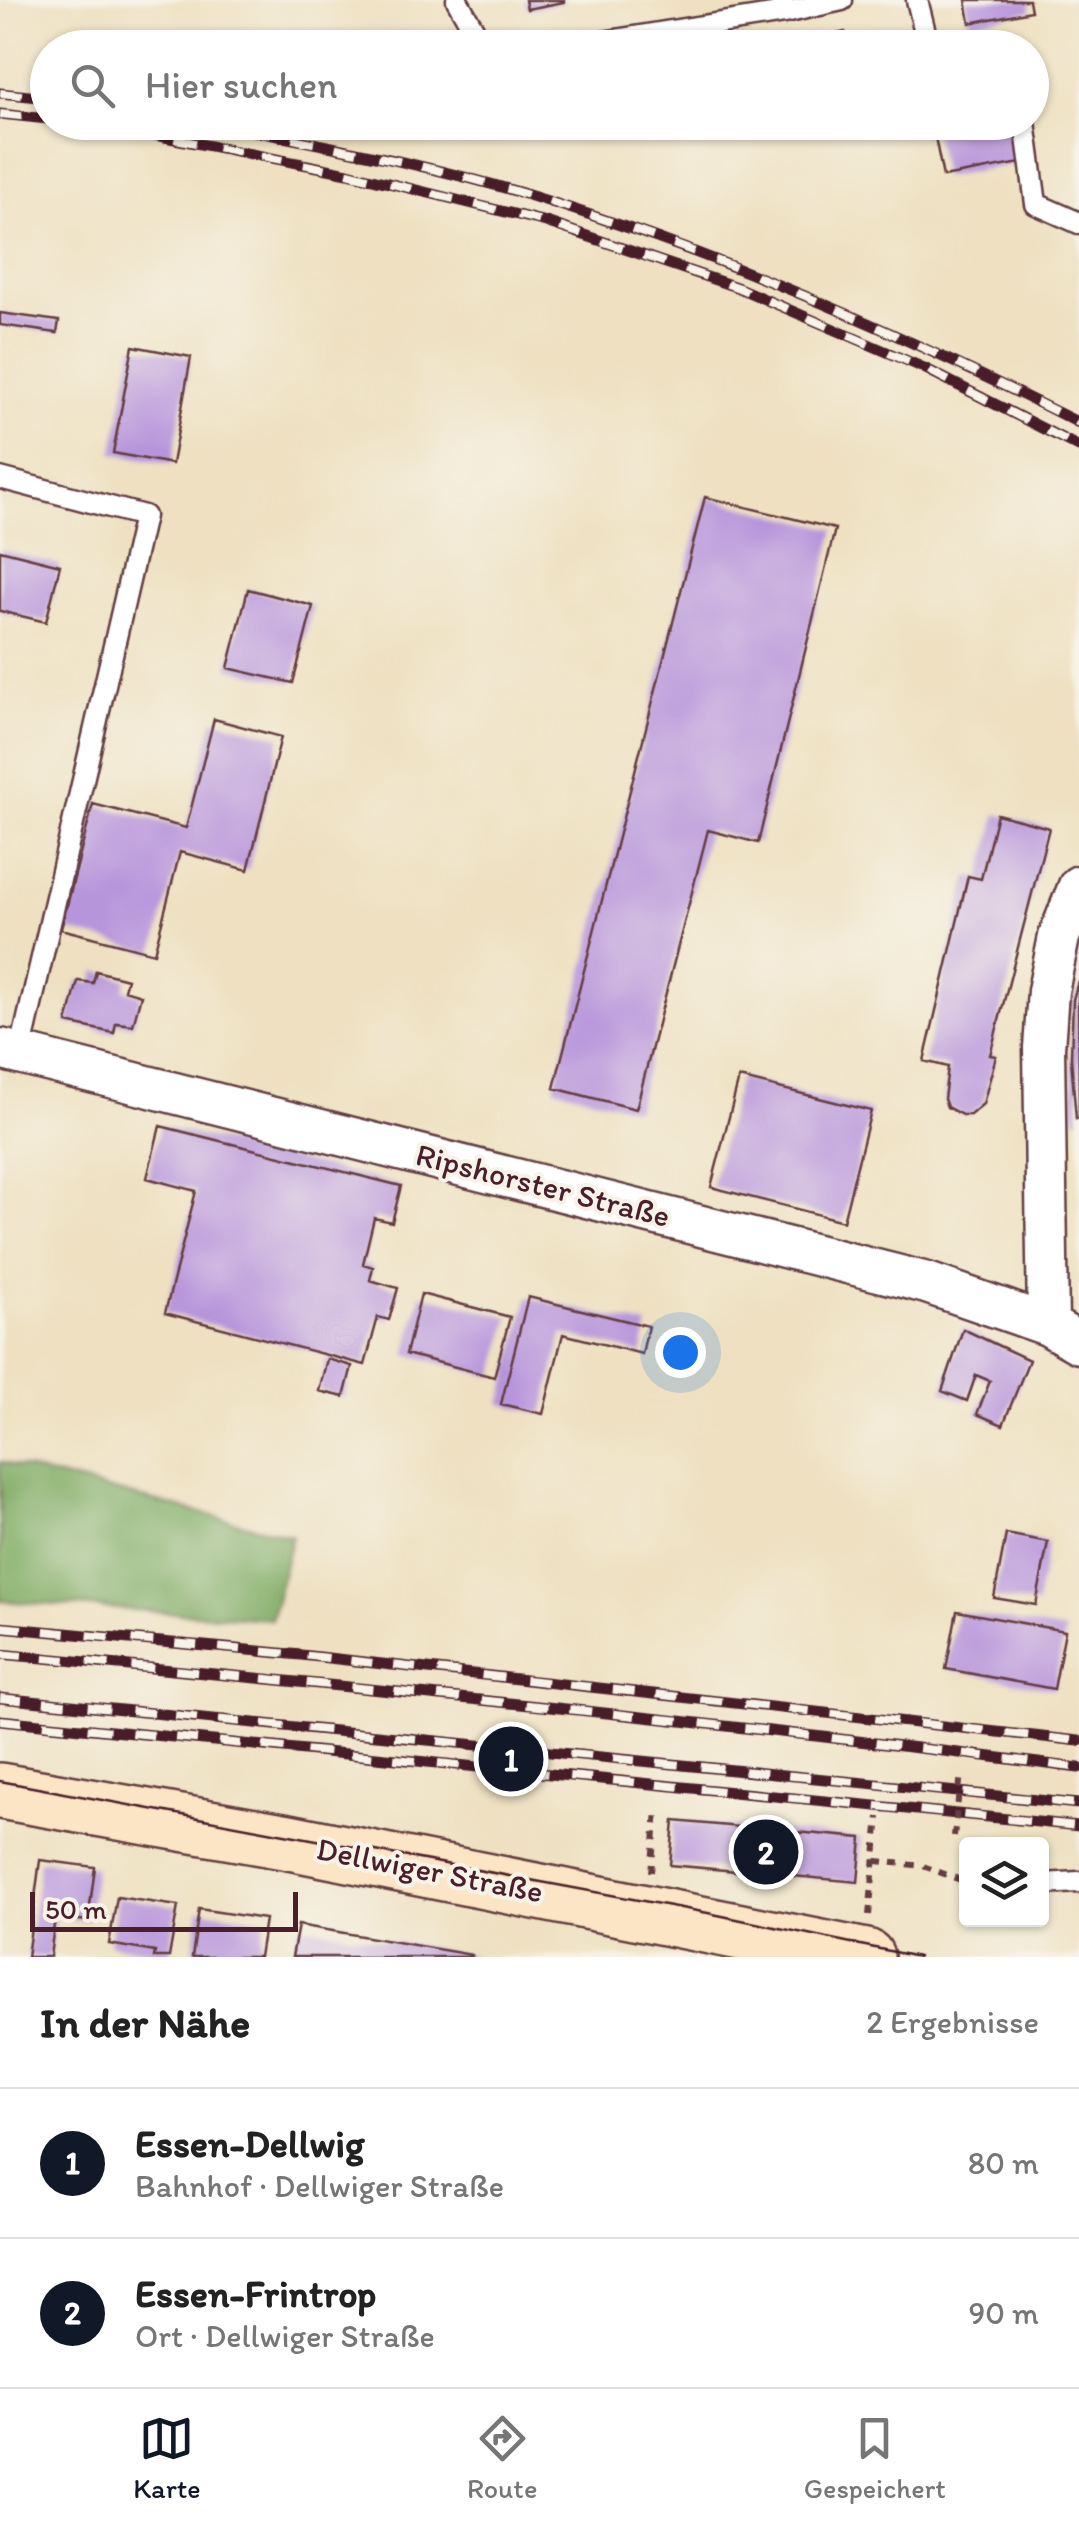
<!DOCTYPE html>
<html lang="de">
<meta charset="utf-8">
<style>
:root{--surface:#fff;--page:#f2f2f2;--text:#222;--muted:#767676;--line:#e0e0e0;--accent:#111827}
body{margin:0;font-family:Itim,sans-serif;background:var(--page);color:var(--text)}
.controls{position:absolute;right:30px;bottom:30px;display:grid;overflow:hidden;border-radius:10px;box-shadow:0 2px 8px #0004}
.controls button{width:90px;height:90px;display:grid;place-items:center;padding:0;border:0;border-bottom:2px solid var(--line);background:var(--surface);color:var(--text);font:50px sans-serif}
.scale{position:absolute;left:30px;bottom:25px;width:268px;box-sizing:border-box;padding-left:10px;border:5px solid #4a1f2b;border-top:0;font-size:28px;line-height:35px;white-space:nowrap;color:#4a1f2b;-webkit-text-stroke:8px #f7f3e8;paint-order:stroke}
.you{position:absolute;left:680px;top:1352px;width:35px;height:35px;margin:-25px;border:8px solid #fff;border-radius:50%;background:#1a73e8;box-shadow:0 0 0 15px #1a73e833}
.badge{display:grid;place-items:center;width:65px;height:65px;border-radius:50%;background:var(--accent);color:#fff;font-size:32px;font-weight:700}
.pin{position:absolute;translate:-50% -50%;border:5px solid #fff;box-shadow:0 2px 10px #0006}
.list{margin:0;padding:0;list-style:none}
h2{display:flex;justify-content:space-between;align-items:center;height:130px;margin:0;padding:0 40px;font-size:42px}
h2 small{font-size:32px;font-weight:400;color:var(--muted)}
.list li{display:grid;grid-template-columns:65px 1fr auto;gap:30px;align-items:center;box-sizing:border-box;height:150px;padding:0 40px;border-top:2px solid var(--line)}
.list b{display:block;font-size:38px;white-space:nowrap}
.list p{margin:0;font-size:32px;white-space:nowrap;color:var(--muted)}
.list em{font-size:32px;font-style:normal;color:var(--muted)}
.icon{flex:none;width:55px;height:55px;fill:none;stroke:currentColor;stroke-width:2;stroke-linecap:round;stroke-linejoin:round}
.map{position:relative;flex:none;width:1079px;height:1957px;overflow:hidden}
.search{position:absolute;background:var(--surface);box-shadow:0 2px 8px #0004;left:30px;right:30px;top:30px;height:110px;display:flex;align-items:center;gap:25px;box-sizing:border-box;padding:0 35px;border-radius:55px;color:var(--muted);font-size:38px}
.sheet{height:430px;background:var(--surface)}
nav{display:flex;justify-content:space-around;align-items:center;box-sizing:border-box;height:140px;border-top:2px solid var(--line);background:var(--surface);font-size:28px;color:var(--muted)}
nav a{display:grid;justify-items:center;gap:5px}
nav .on{color:var(--accent)}
.map>svg:first-child{display:block}
</style>
<div class="map">
<svg width="1079" height="1957" viewBox="0 0 1079 1957">
<rect width="100%" height="100%" fill="#f7f3e8"/>
<filter id="ink" filterUnits="userSpaceOnUse"><feTurbulence type="fractalNoise" baseFrequency=".01" numOctaves="2"/><feDisplacementMap in="SourceGraphic" scale="20" xChannelSelector="R" yChannelSelector="G"/><feConvolveMatrix kernelMatrix="1 2 1 2 8 2 1 2 1" color-interpolation-filters="sRGB"/></filter>
<filter id="wash" filterUnits="userSpaceOnUse"><feTurbulence type="fractalNoise" baseFrequency=".0048" numOctaves="4" result="noise"/><feDisplacementMap in="SourceGraphic" scale="40" xChannelSelector="R" yChannelSelector="G"/><feGaussianBlur stdDeviation="2.25" result="paint"/><feColorMatrix in="noise" values="0 0 0 0 0 0 0 0 0 0 0 0 0 0 0 0 0 1.4 0 .05"/><feComposite in="paint" operator="in"/></filter>
<g filter="url(#wash)">
<rect width="100%" height="100%" fill="#eee0c0"/>
<path fill="#7daa62" stroke="#646446" stroke-width="2.5" d="M0 1462 292 1536 271 1619 0 1601Z"/>
<g id="blocks">
<path fill="#b795db" d="M525 0H564V2L527 9Z
M966 0H1029L1031 11 970 23Z
M845 32 848 48H784V46Z
M728 122H788L789 124 732 137Z
M932 122H1013L1021 163 943 177Z
M0 313 59 321 57 333 0 325Z
M133 346 191 357 172 464 113 453Z
M705 497 835 529 758 843 708 830 636 1109 554 1088Z
M0 550 60 565 46 622 0 611Z
M248 589 313 606 293 683 228 668Z
M214 719 281 737 248 870 180 852 154 953 61 929 93 804 186 828Z
M997 814 1049 828 990 1055 996 1056 983 1104 970 1115H962L947 1107 944 1099 948 1067 924 1061 968 876 981 879Z
M96 971 127 979 124 990 141 995 133 1025 116 1023 114 1033 67 1023 78 981 93 983Z
M1078 981 1079 1118 1076 1119 1071 1058 1073 1000Z
M739 1078 871 1111 843 1221 711 1187Z
M160 1126 401 1186 392 1222 374 1218 363 1264 373 1267 370 1280 398 1288 389 1320 378 1317 365 1365 165 1313 196 1191 147 1178Z
M421 1294 510 1317 494 1377 406 1354Z
M528 1297 648 1326 642 1354 563 1334 543 1414 501 1404Z
M963 1329 1029 1360 1003 1425 977 1414 990 1381 976 1375 967 1401 942 1391Z
M327 1359 352 1366 344 1397 319 1391Z
M1006 1534 1048 1542 1036 1605 994 1598Z
M957 1611 1065 1631 1054 1689 946 1669Z
M674 1821 862 1838 858 1882 670 1865Z
M40 1860 95 1867 88 1921 55 1917 50 1957H27Z
M117 1897 178 1906 169 1957H154L155 1952 109 1944Z
M199 1909 265 1919 259 1957H192Z
M298 1925 472 1955V1957H292Z"/>
</g>
</g>
<g filter="url(#ink)">
<use href="#blocks" fill-opacity="0" stroke="#633c41" stroke-width="2.5"/>
<g fill="none" stroke-linecap="round" stroke-linejoin="round">
<g stroke="#633c41" stroke-width="25">
<path id="lane" d="M457 0 484 48
M917 0 929 48
M782 2 784 13 842 0
M565 48 784 13
M1025 122 1036 204 1079 223
M0 478 144 516 20 1053
M1042 1884 1079 1882"/>
</g>
<g stroke="#633c41" stroke-width="45">
<path id="street" d="M0 1049 927 1283 1048 1325 1079 1343
M1048 1325 1044 1048 1048 991 1059 937 1079 886"/>
</g>
<g stroke="#633c41" stroke-width="60">
<path id="secondary" d="M0 1791 289 1842 866 1957"/>
</g>
<path stroke="#633c41" stroke-width="6" stroke-dasharray="8 8" stroke-linecap="butt" d="M876 1861 923 1866 966 1882
M651 1872 657 1812
M869 1915 879 1817"/>
<use href="#lane" stroke="#fff" stroke-width="20"/>
<use href="#street" stroke="#fff" stroke-width="40"/>
<use href="#secondary" stroke="#fce5c4" stroke-width="55"/>
<path stroke="#4a1f2b" stroke-width="2.5" d="M0 1781 708 1913 918 1957"/>
<g stroke="#4a1f2b" stroke-width="11">
<path id="rail" d="M0 93 48 98
M0 114 48 119
M88 122 348 173 546 222 739 288 924 368 1079 447
M206 122C322 145 441 166 554 203 736 261 908 337 1079 423
M0 1627 301 1655 1079 1741
M0 1654C360 1687 720 1722 1079 1768
M0 1698 1079 1804
M0 1720 1079 1826"/>
</g>
<use href="#rail" stroke="#f7f3e8" stroke-width="8" stroke-dasharray="22" stroke-linecap="butt"/>
<path stroke="#633c41" stroke-width="6" stroke-dasharray="8 8" stroke-linecap="butt" d="M954 1836 961 1773"/>
</g>
</g>
<g text-anchor="middle" dominant-baseline="central" stroke-width="8" stroke-linejoin="round" paint-order="stroke">
<g font-size="32" fill="#4a1f2b" stroke="#f7f3e8">
<text transform="translate(543 1185) rotate(14)">Ripshorster Straße</text>
<text transform="translate(430 1870) rotate(11)">Dellwiger Straße</text>
</g>
</g>
</svg>
<div class="controls">
<button><svg class="icon" aria-label="layers" viewBox="0 0 24 24"><path d="M12 4l9 5-9 5-9-5zM3 14l9 5 9-5"/></svg></button>
</div>
<div class="scale">50 m</div>
<div class="you"></div>
<div class="pin badge" style="left:511px;top:1759px">1</div>
<div class="pin badge" style="left:766px;top:1852px">2</div>
<div class="search"><svg class="icon" aria-label="search" viewBox="0 0 24 24"><circle cx="10" cy="10" r="6"/><path d="M15 15l6 6"/></svg>Hier suchen</div>
</div>
<section class="sheet">
<h2>In der Nähe<small>2 Ergebnisse</small></h2>
<ul class="list">
<li><span class="badge">1</span><div><b>Essen-Dellwig</b><p>Bahnhof · Dellwiger Straße</p></div><em>80 m</em></li>
<li><span class="badge">2</span><div><b>Essen-Frintrop</b><p>Ort · Dellwiger Straße</p></div><em>90 m</em></li>
</ul>
</section>
<nav>
<a class="on"><svg class="icon" aria-label="map" viewBox="0 0 24 24"><path d="M3 6l6-2 6 2 6-2v14l-6 2-6-2-6 2zM9 4v14M15 6v14"/></svg>Karte</a>
<a><svg class="icon" aria-label="directions" viewBox="0 0 24 24"><path d="M12 3l9 9-9 9-9-9zM9 14v-3h6M13 9l2 2-2 2"/></svg>Route</a>
<a><svg class="icon" aria-label="saved" viewBox="0 0 24 24"><path d="M7 4h10v16l-5-4-5 4z"/></svg>Gespeichert</a>
</nav>
